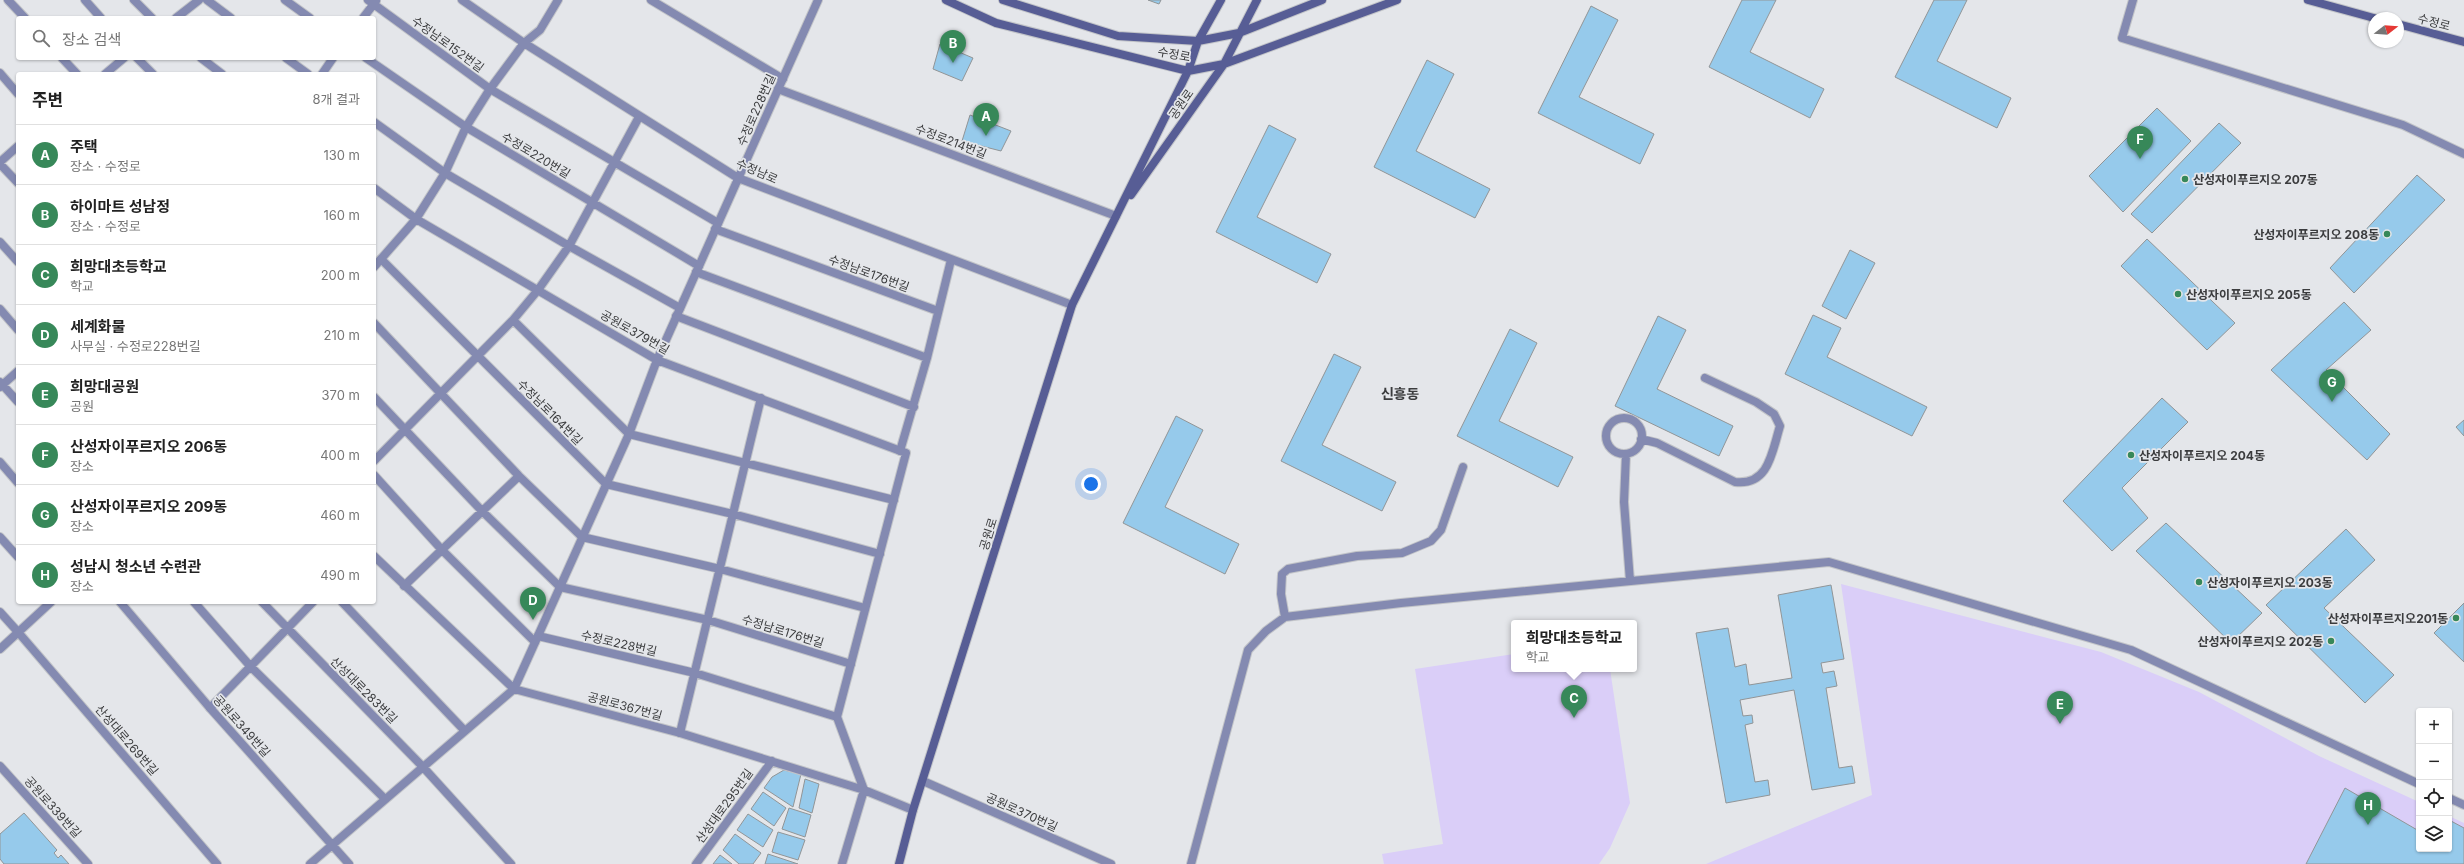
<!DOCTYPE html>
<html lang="ko">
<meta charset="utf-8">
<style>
:root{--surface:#fff;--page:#f6f6f6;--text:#222;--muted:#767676;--line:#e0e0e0;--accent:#378859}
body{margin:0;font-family:Inter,"Noto Sans KR",sans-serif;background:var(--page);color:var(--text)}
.controls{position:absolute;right:12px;bottom:12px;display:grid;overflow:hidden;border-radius:4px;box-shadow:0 1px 3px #0004}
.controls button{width:36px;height:36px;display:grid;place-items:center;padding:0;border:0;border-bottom:1px solid var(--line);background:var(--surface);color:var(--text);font:20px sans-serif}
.compass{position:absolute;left:2368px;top:12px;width:36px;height:36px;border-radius:50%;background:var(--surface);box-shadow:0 1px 3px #0004;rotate:73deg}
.you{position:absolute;left:1091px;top:484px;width:14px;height:14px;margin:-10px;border:3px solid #fff;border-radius:50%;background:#1a73e8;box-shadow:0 0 0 6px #1a73e833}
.badge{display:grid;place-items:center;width:26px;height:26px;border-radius:50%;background:var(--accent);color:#fff;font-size:13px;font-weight:700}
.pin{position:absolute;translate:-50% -33px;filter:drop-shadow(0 1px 2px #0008)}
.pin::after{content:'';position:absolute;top:21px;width:14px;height:12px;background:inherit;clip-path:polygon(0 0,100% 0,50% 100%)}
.popup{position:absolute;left:1511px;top:620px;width:126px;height:52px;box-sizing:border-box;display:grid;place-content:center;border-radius:4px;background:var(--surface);filter:drop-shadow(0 1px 3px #0005);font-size:13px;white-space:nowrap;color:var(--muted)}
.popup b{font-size:15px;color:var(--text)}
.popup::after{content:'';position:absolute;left:50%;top:100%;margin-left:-8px;border:8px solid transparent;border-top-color:var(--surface)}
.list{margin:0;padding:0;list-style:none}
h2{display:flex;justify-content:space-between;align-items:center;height:52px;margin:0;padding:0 16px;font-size:17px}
h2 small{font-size:13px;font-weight:400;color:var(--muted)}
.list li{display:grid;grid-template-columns:26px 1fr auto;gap:12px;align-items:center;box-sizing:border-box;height:60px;padding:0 16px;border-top:1px solid var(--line)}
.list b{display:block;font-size:15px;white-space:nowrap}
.list p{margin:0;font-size:13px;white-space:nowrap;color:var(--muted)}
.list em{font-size:13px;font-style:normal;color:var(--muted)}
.icon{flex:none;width:22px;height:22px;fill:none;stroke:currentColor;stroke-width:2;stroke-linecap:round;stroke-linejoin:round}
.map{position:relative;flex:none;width:2464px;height:864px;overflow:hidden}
.search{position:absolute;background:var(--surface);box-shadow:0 1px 3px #0004;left:16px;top:16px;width:360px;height:44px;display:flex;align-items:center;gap:10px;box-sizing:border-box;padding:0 14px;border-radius:4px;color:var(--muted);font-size:15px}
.panel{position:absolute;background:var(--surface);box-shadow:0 1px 3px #0004;left:16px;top:72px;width:360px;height:532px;border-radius:4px}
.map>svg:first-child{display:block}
</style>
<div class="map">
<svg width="2464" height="864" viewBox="0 0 2464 864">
<rect width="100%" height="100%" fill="#e4e6ea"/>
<path fill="#dacef8" d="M1841 584 2101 652 2199 692 2319 756 2419 802V849H2449V816L2464 823V864H1706L1872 795Z
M1514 654V669H1610L1630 803 1610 848 1599 864H1384L1382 854 1443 844 1415 669Z"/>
<path fill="#96caeb" stroke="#919597" d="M1148 0H1161L1159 4Z
M1742 0H1776L1750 52 1824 89 1810 118 1709 67Z
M1934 0H1967L1937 61 2011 98 1997 128 1895 77Z
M1591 6 1618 20 1579 97 1654 134 1640 164 1538 113Z
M940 44 973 58 962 81 933 69Z
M1427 60 1454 74 1416 151 1490 189 1475 218 1374 167Z
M2157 108 2191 141 2123 212 2089 176Z
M970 115 1011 131 1001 151 962 141Z
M2219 123 2241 143 2152 233 2131 214Z
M1269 125 1296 139 1257 217 1331 254 1317 283 1216 232Z
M2417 175 2445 200 2354 293 2330 268Z
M2147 239 2235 323 2207 350 2121 266Z
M1850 250 1875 263 1846 319 1822 306Z
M2344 302 2371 330 2326 370 2390 434 2367 460 2271 370Z
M1813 315 1841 328 1827 357 1927 407 1912 436 1785 374Z
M1658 316 1686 330 1657 389 1733 426 1719 456 1615 406Z
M1510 329 1537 343 1499 421 1573 457 1558 487 1457 436Z
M1334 354 1361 367 1322 445 1396 482 1382 511 1281 461Z
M2162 398 2188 422 2122 488 2148 518 2112 551 2063 501Z
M1176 416 1203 430 1165 507 1239 544 1225 574 1123 523Z
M2464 420V436L2456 427Z
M2166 523 2262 613 2231 643 2136 551Z
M2346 529 2375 560 2324 608 2394 675 2365 703 2266 605Z
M1831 585 1844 659 1821 663 1823 673 1834 671 1837 686 1826 688 1839 768 1852 766 1855 783 1812 790 1794 690 1740 700 1743 716 1752 715 1753 723 1745 725 1755 782 1768 780 1770 795 1726 803 1696 633 1728 628 1735 667 1746 664 1749 685 1792 678 1778 595Z
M2464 603V662L2434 633Z
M784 770 801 774 793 807 764 788 772 777Z
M805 779 819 784 812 813 799 808Z
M2345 788 2419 831V849H2449V823L2451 821 2464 828V864H2306Z
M763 792 786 808 774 826 751 809Z
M789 808 811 815 805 837 782 829Z
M24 813 57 850 54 853 58 858 61 855 69 864H4L0 859V834Z
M748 814 773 830 763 847 737 830Z
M778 832 805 840 798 860 772 852Z
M735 834 761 853 753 864H739L723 850Z
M768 854 798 864H765Z
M720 855 732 864H713Z"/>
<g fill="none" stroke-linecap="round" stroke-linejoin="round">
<g stroke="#c2c4c8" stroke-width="10">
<path id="service" d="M8 0 25 18
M85 0 101 18
M207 0 231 18
M285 0 310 18
M368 0 490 89 718 223
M651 0 783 79
M363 18 376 1
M62 58 77 74
M137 58 153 74
M286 58 308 74
M366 58 466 127 699 266
M0 73 18 94
M322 74 333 58
M778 89 1116 216
M374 122 445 173 569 246 680 308
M715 229 938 311
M0 242 18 262
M381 259 606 484 733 514 880 554
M696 272 927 358
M0 309 18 330
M676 316 914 407
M513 320 629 434 894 500
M374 323 519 476 582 537 720 569 865 608
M0 382 18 402
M0 387 18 371
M374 397 482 511 560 587 708 620 851 664
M900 451 927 358 951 260
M374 461 513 320 538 290 569 246 639 117
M374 475 442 550 535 642
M0 537 18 557
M404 586 519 476
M194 602 251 667 385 799
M262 602 423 767
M342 602 464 730
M0 612 18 632
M538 636 695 673 837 717
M210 708 313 602
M680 733 761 398"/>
</g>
<g stroke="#c2c4c8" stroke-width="10">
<path id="minor" d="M134 0 152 18
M462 0 524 43 738 178 1072 305
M2133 0 2122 38 2403 125 2464 154
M176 18 199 0
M201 58 222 74
M105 74 124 58
M0 162 18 146
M0 164 18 183
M374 188 416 219 657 360 906 453 837 717 864 790 842 864
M374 267 416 219 445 173 466 127 490 89 524 43 540 30 558 0
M1606 436a18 18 0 1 1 36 0a18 18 0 1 1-36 0Z
M1641 439 1657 443 1735 482C1769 486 1772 452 1780 426L1774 414 1756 402 1705 378
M1626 454 1624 502 1630 581
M0 462 18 483
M374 556 514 689 680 733 864 790 913 810
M120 602 210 708 349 864
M1285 617 1281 594 1282 574 1288 569 1357 556 1402 553 1431 541 1441 530 1463 467
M18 632 217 864
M0 649 51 602
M0 766 88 864
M423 767 511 864
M923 781 1111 864
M2449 798 2464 805
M310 864 514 689 629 434 657 360 818 0
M696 864 772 761
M1191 864 1248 650 1266 631 1285 617 1401 603 1829 562 2131 650 2419 784"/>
</g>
<g stroke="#c2c4c8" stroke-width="10">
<path id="secondary" d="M946 0 996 23 1188 71 1224 64 1397 0
M1003 0 1118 36 1198 41 1239 33 1322 0
M2308 0 2374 18
M2398 24 2464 42
M1131 195 1224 64 1257 0
M899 864 913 810 1072 305 1188 71 1198 41 1221 0"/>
</g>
<use href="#service" stroke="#848ab1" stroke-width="8"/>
<use href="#minor" stroke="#848ab1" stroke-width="8"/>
<use href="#secondary" stroke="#575d95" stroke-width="8"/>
</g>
<g fill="#378859" stroke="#e4e6ea" stroke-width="1.5">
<circle cx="2185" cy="179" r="4"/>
<circle cx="2387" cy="234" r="4"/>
<circle cx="2178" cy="294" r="4"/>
<circle cx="2131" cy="455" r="4"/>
<circle cx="2199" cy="582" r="4"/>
<circle cx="2456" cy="618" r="4"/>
<circle cx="2331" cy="641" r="4"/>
</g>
<g text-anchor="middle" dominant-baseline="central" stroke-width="3.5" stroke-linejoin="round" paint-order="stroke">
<g font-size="12" fill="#3b3c3e" stroke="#e4e6ea">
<text transform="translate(2434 22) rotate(15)">수정로</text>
<text transform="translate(448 44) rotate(36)">수정남로152번길</text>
<text transform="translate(1174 54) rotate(10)">수정로</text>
<text transform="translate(1181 104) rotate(-55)">공원로</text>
<text transform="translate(756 110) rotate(-66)">수정로228번길</text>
<text transform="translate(951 141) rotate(21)">수정로214번길</text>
<text transform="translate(536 155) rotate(31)">수정로220번길</text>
<text transform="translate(757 171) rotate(24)">수정남로</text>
<text transform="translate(869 273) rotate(20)">수정남로176번길</text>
<text transform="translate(635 332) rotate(29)">공원로379번길</text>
<text transform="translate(550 412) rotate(45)">수정남로164번길</text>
<text transform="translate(988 534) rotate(-73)">공원로</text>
<text transform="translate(783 631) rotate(17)">수정남로176번길</text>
<text transform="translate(619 643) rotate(13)">수정로228번길</text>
<text transform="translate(364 690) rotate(45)">산성대로283번길</text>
<text transform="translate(625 706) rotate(15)">공원로367번길</text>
<text transform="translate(242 726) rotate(48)">공원로349번길</text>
<text transform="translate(127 740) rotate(49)">산성대로269번길</text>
<text transform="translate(724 806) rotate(-54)">산성대로295번길</text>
<text transform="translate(53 807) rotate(48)">공원로339번길</text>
<text transform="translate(1022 812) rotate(24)">공원로370번길</text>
</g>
<g font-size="12" font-weight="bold" fill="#3b3c3e" stroke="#e4e6ea" text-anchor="start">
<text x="2193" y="179">산성자이푸르지오 207동</text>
<text x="2379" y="234" text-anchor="end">산성자이푸르지오 208동</text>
<text x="2186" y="294">산성자이푸르지오 205동</text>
<text x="2139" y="455">산성자이푸르지오 204동</text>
<text x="2207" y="582">산성자이푸르지오 203동</text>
<text x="2448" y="618" text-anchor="end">산성자이푸르지오201동</text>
<text x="2323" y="641" text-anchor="end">산성자이푸르지오 202동</text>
</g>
<g font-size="14" font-weight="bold" fill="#3b3c3e" stroke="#e4e6ea">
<text x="1400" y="393">신흥동</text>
</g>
</g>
</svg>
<div class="controls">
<button>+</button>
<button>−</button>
<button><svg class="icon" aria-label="locate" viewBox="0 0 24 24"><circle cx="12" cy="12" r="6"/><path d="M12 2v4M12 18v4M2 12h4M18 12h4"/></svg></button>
<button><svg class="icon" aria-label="layers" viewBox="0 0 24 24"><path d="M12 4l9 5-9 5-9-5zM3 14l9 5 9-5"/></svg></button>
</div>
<svg class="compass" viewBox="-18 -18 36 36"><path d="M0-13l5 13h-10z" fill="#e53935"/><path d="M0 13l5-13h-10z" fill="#767676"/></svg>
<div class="you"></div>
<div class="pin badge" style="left:986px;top:136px">A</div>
<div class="pin badge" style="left:953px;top:63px">B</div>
<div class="pin badge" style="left:1574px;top:718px">C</div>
<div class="popup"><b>희망대초등학교</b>학교</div>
<div class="pin badge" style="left:533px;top:620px">D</div>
<div class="pin badge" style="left:2060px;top:724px">E</div>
<div class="pin badge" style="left:2140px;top:159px">F</div>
<div class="pin badge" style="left:2332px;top:402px">G</div>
<div class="pin badge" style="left:2368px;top:825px">H</div>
<div class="search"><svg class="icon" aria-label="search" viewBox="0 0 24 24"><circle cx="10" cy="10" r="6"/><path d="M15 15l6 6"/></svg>장소 검색</div>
<section class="panel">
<h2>주변<small>8개 결과</small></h2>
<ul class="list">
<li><span class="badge">A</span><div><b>주택</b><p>장소 · 수정로</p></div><em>130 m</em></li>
<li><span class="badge">B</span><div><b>하이마트 성남정</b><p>장소 · 수정로</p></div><em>160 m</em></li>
<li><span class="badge">C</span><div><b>희망대초등학교</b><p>학교</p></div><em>200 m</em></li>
<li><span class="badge">D</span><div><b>세계화물</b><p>사무실 · 수정로228번길</p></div><em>210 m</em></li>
<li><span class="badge">E</span><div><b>희망대공원</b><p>공원</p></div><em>370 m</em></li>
<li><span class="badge">F</span><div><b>산성자이푸르지오 206동</b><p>장소</p></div><em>400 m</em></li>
<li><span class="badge">G</span><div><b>산성자이푸르지오 209동</b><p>장소</p></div><em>460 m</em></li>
<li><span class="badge">H</span><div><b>성남시 청소년 수련관</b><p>장소</p></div><em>490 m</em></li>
</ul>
</section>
</div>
